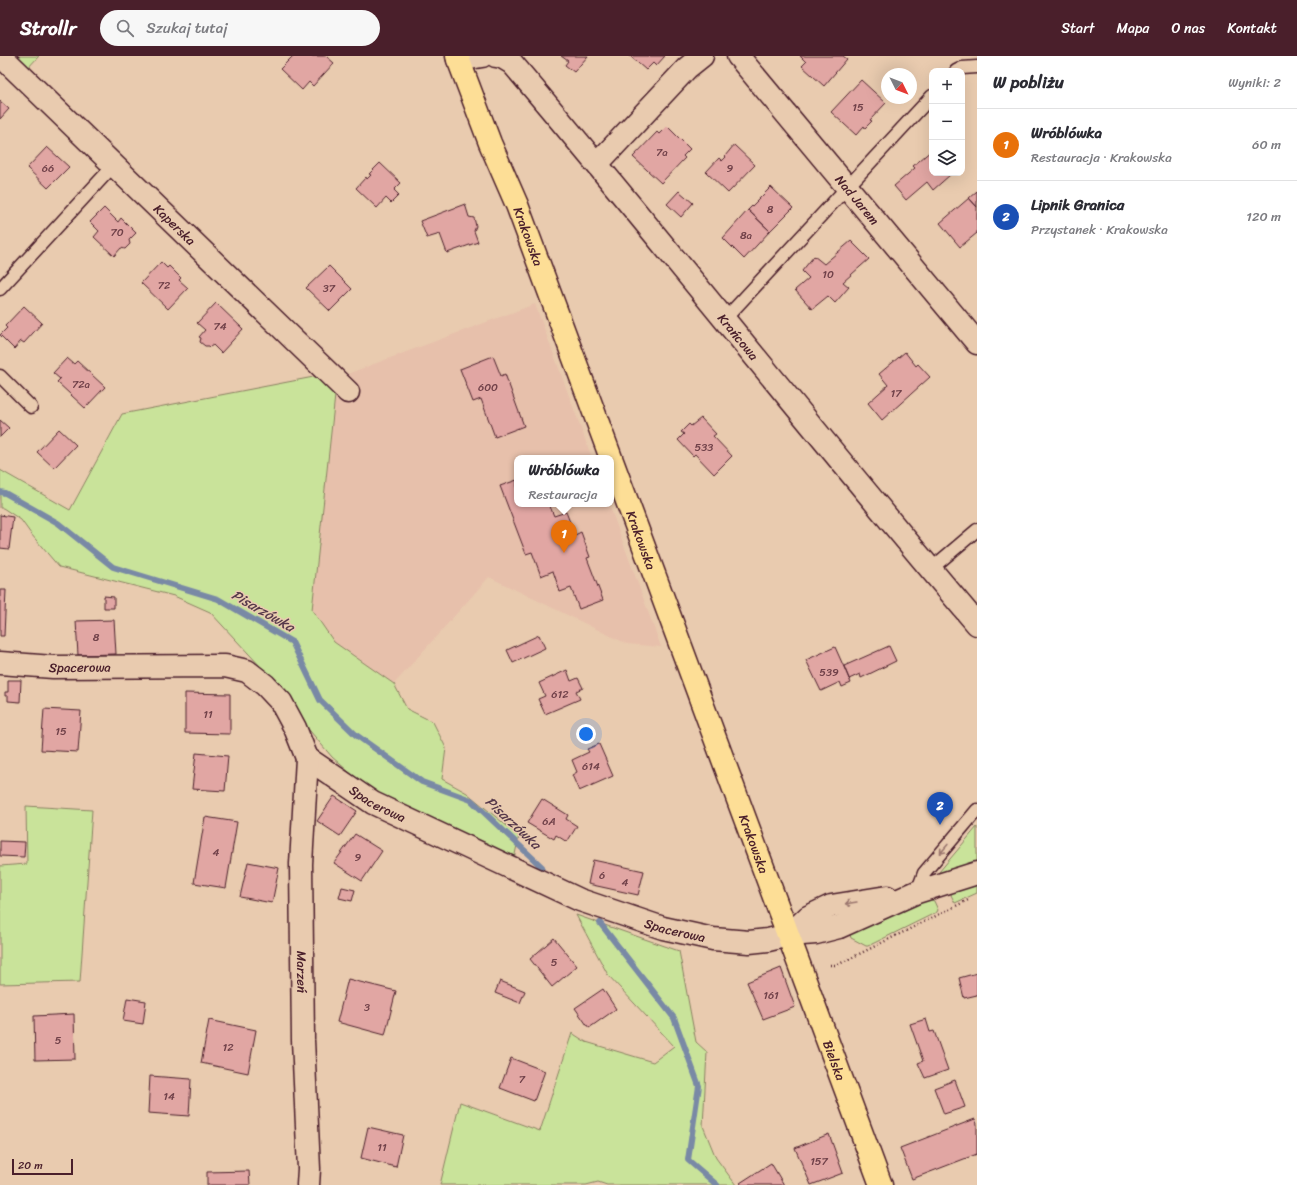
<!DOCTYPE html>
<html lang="pl">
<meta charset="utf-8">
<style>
:root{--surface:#fff;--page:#f7f7f7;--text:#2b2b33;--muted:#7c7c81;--line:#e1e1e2;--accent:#4a1f2b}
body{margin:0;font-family:Sriracha,sans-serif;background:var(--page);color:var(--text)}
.controls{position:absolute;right:12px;top:12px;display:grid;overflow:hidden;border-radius:8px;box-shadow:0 4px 16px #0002}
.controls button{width:36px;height:36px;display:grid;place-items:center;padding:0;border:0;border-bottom:1px solid var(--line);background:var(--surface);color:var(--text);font:20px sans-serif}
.compass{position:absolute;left:881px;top:12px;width:36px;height:36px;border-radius:50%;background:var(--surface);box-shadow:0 4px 16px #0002;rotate:132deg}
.scale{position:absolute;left:12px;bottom:10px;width:61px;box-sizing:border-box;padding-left:4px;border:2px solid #4a1f2b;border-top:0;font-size:11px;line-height:14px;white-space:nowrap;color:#4a1f2b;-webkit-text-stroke:3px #e9cbaf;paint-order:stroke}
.you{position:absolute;left:586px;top:678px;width:14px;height:14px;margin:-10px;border:3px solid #fff;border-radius:50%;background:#1a73e8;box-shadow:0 0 0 6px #1a73e833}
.badge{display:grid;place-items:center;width:26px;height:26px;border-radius:50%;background:var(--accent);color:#fff;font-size:13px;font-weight:700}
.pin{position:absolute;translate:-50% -33px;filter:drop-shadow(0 1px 2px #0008)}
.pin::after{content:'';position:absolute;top:21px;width:14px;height:12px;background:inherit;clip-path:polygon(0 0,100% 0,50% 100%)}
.popup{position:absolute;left:514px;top:399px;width:100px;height:52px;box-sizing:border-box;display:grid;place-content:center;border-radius:8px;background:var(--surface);filter:drop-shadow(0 1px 3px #0005);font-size:13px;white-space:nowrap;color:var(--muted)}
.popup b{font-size:15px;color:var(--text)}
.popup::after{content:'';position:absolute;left:50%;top:100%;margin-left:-8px;border:8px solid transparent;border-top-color:var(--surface)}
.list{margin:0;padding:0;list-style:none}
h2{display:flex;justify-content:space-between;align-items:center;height:52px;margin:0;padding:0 16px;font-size:17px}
h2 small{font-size:13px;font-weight:400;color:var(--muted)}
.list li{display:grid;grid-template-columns:26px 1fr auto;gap:12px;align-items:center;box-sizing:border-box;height:72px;padding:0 16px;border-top:1px solid var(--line)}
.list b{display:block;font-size:15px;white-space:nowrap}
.list p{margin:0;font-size:13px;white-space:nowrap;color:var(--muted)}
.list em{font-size:13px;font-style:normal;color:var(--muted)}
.icon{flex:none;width:22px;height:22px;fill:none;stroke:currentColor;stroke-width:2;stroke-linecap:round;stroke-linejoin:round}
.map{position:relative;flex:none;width:977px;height:1129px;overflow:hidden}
header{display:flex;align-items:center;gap:24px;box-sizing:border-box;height:56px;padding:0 20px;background:var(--accent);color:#fff}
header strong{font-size:19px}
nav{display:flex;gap:22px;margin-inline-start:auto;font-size:14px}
.search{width:280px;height:36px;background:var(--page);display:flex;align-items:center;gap:10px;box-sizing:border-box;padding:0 14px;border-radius:22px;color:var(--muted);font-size:15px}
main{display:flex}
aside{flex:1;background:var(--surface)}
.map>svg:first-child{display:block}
</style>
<header>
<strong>Strollr</strong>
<div class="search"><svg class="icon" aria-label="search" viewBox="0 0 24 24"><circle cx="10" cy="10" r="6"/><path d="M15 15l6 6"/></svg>Szukaj tutaj</div>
<nav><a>Start</a><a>Mapa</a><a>O nas</a><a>Kontakt</a></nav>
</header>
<main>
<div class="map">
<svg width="977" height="1129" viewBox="0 0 977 1129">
<rect width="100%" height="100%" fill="#e9cbaf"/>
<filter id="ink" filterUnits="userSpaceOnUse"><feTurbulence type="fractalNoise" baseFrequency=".025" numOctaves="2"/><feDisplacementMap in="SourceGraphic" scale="8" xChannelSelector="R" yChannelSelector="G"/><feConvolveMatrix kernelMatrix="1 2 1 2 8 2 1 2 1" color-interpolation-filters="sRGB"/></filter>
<g filter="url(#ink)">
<path fill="#e7c0ab" d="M535 248 592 402H517V448H609L661 591 627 588 489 521 394 628 334 586 312 554 336 330 339 321Z"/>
<path fill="#c9e39a" stroke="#8a8162" d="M10 0H39L25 15Z
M324 319 336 330 312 554 334 586 394 628 407 653 433 666 446 692 442 723 467 737 519 780 514 803 373 737 332 701 299 662 281 629 261 611 210 556 174 540 59 511 31 478 21 464 3 452H0V414L70 454 122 358Z
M26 750 92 754 80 926 0 928V810L27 808Z
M977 771V807L939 819V816Z
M977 827V837L955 847 951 839 953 835Z
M928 842 934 845 938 854 937 856 868 890H866L851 882 849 876Z
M576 859 679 895 696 986 707 996 703 1070 716 1102 736 1129H607L598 1126 586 1129H440L460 1046 540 1075 572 977 586 986 653 1006 674 990 608 919Z"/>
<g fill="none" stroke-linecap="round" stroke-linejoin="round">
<path stroke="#7989a5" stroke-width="6" d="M0 436 5 437 58 467 113 511 218 543 292 586 320 644 356 679 422 726 471 744 542 811
M600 867 674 962 699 1030 688 1104 717 1129"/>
</g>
<path fill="#e1a6a3" stroke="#4a1f2b" d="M293 0H326L334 7 313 30 309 26 302 34 280 13Z
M561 0H588L574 16 565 9 568 5Z
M630 0H665L656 10 653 7 646 14Z
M800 0H843L847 3 824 30 802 10 806 6Z
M861 24 886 47 870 64 872 65 865 72 864 70 856 79 831 56Z
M0 45 9 53 0 63Z
M667 70 690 93 683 100 685 102 661 127 633 101 657 76 659 78Z
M734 89 755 109 728 137 706 116 719 102 722 105 726 101 725 100Z
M47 91 69 111 48 132 27 112Z
M932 94V117H948L950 119 933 134 927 126 906 144 894 130 915 112 913 110Z
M380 107 401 127 394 134 399 139 391 147 386 142 377 152 356 132 366 121 367 123 371 119 369 118Z
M771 131 793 152 770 175 748 154Z
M679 135 693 147 681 161 667 148Z
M977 135V151L969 142Z
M969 142 977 151V177L960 191 940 167Z
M465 148 469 161 474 162 476 170 474 175 478 186 447 197 440 178 427 182 420 165Z
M104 152 118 166 121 162 136 177 129 184 130 188 125 193 121 192 114 200 94 181 99 175 90 166Z
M748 154 770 175 744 203 723 182Z
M851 185 869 203 843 226 849 231 835 247 828 240 812 253 795 234 809 222 802 215 814 200 824 208Z
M161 206 167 212 169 210 181 222 179 224 188 232 168 253 141 227Z
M329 210 352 233 330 255 306 232Z
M216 247 243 273 221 297 213 289 210 291 209 290H205L200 286 201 282 199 281 205 274 197 267Z
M24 250 42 267 24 287 21 285 14 293 0 279 7 272 5 270Z
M905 296 916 310 918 308 930 321 882 364 868 347 888 329 879 318Z
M493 300 501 320 505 318 524 370 495 381 481 343 473 346 460 313Z
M67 302 74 308 77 305 105 331 85 352 57 326 60 323 53 317Z
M701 362 716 378 713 380 732 400 714 418 695 398 693 400 678 384 684 378 681 376 689 368 691 370Z
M0 364 9 372 0 381Z
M59 373 76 389 54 412 37 396Z
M517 424V448H549L554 460 566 456 575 479 581 476 590 501 587 502 603 544 579 553 571 532 560 536 553 515 541 520 532 496 526 498 500 430Z
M0 459 13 461 9 493 0 492Z
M0 534H6L4 580H0Z
M104 540 114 541V552H104Z
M114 564 116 598 78 599 76 565Z
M539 579 545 592 513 607 507 594Z
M889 590 896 605 861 622 860 618 849 623 844 610Z
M835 591 851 627 842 631 840 626 821 635 806 604Z
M567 614 571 625 578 622 583 632 576 635 580 643 545 658 538 643 545 640 539 627Z
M8 624H21L20 646 8 645V640H5V636H8Z
M185 637 230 638V678L185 677Z
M44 653 81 655 78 696 41 694Z
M599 688 613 720 579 735 572 719 577 716 572 704 589 696 587 693Z
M196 697 228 700 225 735 192 733Z
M334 740 357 755 340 780 317 765Z
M542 743 568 759 566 763 577 770 567 786 556 779 554 783 527 767Z
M205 761 237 766 226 832 194 827Z
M355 778 382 795 362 825 334 807Z
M0 785 25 786 24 801 0 800Z
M593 804 644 815 638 839 588 828Z
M248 806 279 812 272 847 240 841Z
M342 831 355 834 352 845 339 842Z
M554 882 577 910 552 931 530 903Z
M781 912 795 951 763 963 747 926Z
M977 917V939L964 942 959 922Z
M348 923 396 935 385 979 337 966Z
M500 925 525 935 520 947 495 937Z
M603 933 616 953 589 972 575 952Z
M127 942 146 945 143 968 123 965Z
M74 958 75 1003 35 1004 34 960Z
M926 963 930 976 934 975 948 1014 925 1022 918 1007 923 1005 910 968Z
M209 964 256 974 248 1017 201 1007Z
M511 1002 545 1015 534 1045 500 1032Z
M150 1020 191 1023 189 1060 148 1057Z
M955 1024 965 1051 944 1058 934 1032Z
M975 1063 977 1068V1098L912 1123 900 1092Z
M368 1071 403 1079 396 1111 361 1102Z
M829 1078 843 1117 811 1129 795 1092Z
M771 1107 784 1129H742L740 1127Z
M249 1115 250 1129H207V1116Z"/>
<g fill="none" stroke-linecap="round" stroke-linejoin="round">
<g stroke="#4a1f2b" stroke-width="15">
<path id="lane" d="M956 15 962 12 977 11
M0 233 114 109
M724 264 932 40
M0 320 31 351
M931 513 977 474
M917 836 924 817 977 754"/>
</g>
<g stroke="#4a1f2b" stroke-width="25">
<g id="street">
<path id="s1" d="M1 0 348 336"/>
<path id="s2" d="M496 0 502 1 512 7C669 192 819 383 977 568"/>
<path id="s3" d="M738 0 977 287"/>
<path d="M458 4 482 0"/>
<path d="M597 108 687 12 702 0"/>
<path id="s4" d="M0 607 53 611 225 610 247 615 265 629 281 646 295 672 307 702 373 747 580 844 663 872 713 883 749 886 768 884 789 879 816 877 839 871 917 836 977 817"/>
<path id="s5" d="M307 702 301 808 303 984 309 1113 308 1129"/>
<path d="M789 879 808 861 831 850 887 841"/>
</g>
</g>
<g stroke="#4a1f2b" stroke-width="25">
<g id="primary">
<path id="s6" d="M457 0 490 87 517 149 881 1129"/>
</g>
</g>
<path stroke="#4a1f2b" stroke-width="2.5" stroke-dasharray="1 3" stroke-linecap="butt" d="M830 909H837L968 844"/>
<use href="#lane" stroke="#e9cbaf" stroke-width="12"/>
<use href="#street" stroke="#e9cbaf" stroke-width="22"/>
<use href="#primary" stroke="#fdde96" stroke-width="22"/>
</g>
<defs><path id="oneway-shaft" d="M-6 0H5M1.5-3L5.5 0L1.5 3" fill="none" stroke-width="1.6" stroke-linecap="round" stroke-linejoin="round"/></defs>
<g stroke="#9a756d">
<use href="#oneway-shaft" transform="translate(944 793) rotate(130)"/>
<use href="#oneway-shaft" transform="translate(851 847) rotate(171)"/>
</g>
</g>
<g text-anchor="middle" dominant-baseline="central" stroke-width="3" stroke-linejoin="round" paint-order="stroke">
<g font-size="11" fill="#704149">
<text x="858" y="51">15</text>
<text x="662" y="96">7a</text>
<text x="48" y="112">66</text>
<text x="730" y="112">9</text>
<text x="770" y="153">8</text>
<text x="117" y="176">70</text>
<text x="746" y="179">8a</text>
<text x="828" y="218">10</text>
<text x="164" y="229">72</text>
<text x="329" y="232">37</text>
<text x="220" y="270">74</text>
<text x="81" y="328">72a</text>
<text x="488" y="331">600</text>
<text x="896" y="337">17</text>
<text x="704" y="391">533</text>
<text x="96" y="581">8</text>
<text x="829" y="616">539</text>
<text x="560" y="638">612</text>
<text x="208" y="658">11</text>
<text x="61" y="675">15</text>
<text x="591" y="710">614</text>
<text x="549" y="765">6A</text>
<text x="216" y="796">4</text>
<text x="358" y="801">9</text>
<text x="602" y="819">6</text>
<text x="625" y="826">4</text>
<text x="554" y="906">5</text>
<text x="771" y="939">161</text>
<text x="367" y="951">3</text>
<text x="58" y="984">5</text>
<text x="228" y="991">12</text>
<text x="522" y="1023">7</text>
<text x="169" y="1040">14</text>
<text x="382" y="1091">11</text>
<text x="819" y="1105">157</text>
</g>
<g font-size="13" fill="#4a1f2b" stroke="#e9cbaf">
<text stroke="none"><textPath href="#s3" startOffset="187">Nad Jarem</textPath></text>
<text stroke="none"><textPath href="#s1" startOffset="242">Kaperska</textPath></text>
<text stroke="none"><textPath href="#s6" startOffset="194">Krakowska</textPath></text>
<text stroke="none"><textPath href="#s2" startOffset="373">Krańcowa</textPath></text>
<text stroke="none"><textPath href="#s6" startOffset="518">Krakowska</textPath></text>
<text stroke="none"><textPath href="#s4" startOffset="80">Spacerowa</textPath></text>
<text stroke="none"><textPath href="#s4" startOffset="440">Spacerowa</textPath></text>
<text stroke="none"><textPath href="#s6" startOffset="842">Krakowska</textPath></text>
<text stroke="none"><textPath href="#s4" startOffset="764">Spacerowa</textPath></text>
<text stroke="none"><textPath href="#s5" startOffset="214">Marzeń</textPath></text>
<text stroke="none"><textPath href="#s6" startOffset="1073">Bielska</textPath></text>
</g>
<g font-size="14" font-style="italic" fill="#56394a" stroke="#e9cbaf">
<text transform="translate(263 555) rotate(30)">Pisarzówka</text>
<text transform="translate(513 767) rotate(43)">Pisarzówka</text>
</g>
</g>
</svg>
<div class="controls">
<button>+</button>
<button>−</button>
<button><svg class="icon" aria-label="layers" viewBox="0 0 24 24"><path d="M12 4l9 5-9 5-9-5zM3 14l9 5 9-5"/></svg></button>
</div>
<svg class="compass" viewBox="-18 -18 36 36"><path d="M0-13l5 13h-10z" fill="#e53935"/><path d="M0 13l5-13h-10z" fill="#7c7c81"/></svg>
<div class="scale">20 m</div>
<div class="you"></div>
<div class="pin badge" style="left:564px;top:497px;background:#e8710a">1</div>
<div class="popup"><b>Wróblówka</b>Restauracja</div>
<div class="pin badge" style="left:940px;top:769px;background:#1a4fb4">2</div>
</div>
<aside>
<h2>W pobliżu<small>Wyniki: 2</small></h2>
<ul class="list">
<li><span class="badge" style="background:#e8710a">1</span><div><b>Wróblówka</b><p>Restauracja · Krakowska</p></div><em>60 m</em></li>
<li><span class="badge" style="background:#1a4fb4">2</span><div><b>Lipnik Granica</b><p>Przystanek · Krakowska</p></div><em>120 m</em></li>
</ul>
</aside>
</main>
